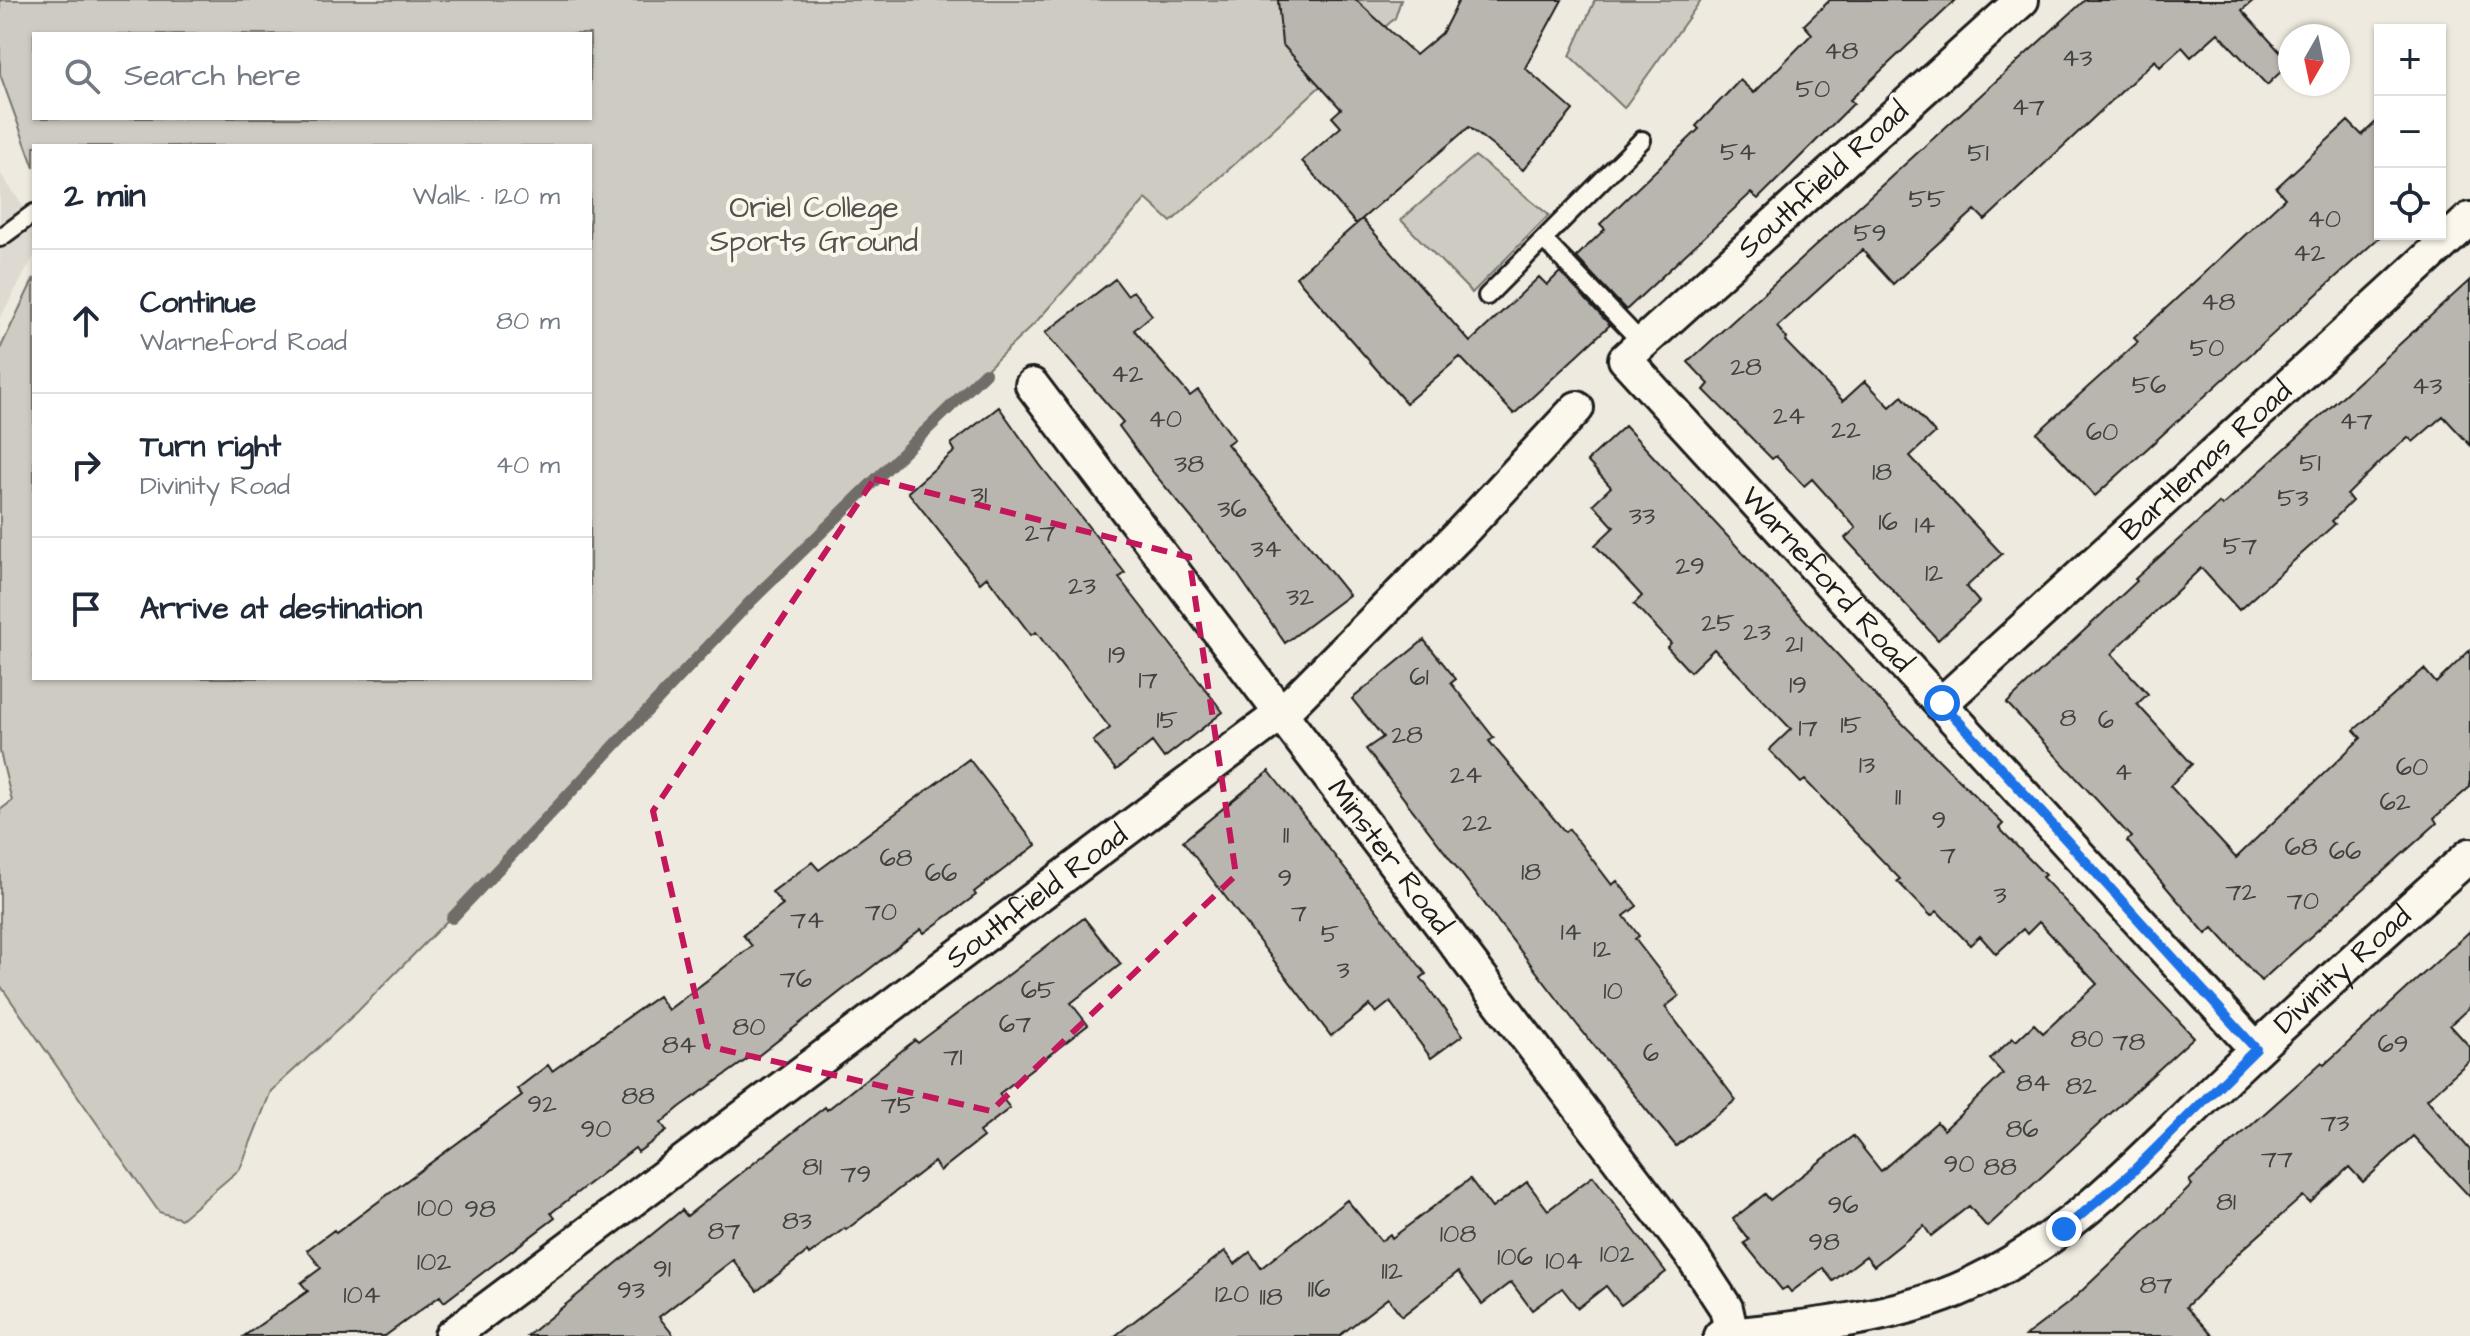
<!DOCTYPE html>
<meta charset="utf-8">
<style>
:root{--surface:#fff;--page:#f2f2f3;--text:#1f2937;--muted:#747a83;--line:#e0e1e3}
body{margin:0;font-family:"Architects Daughter",sans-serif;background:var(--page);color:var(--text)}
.controls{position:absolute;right:24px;top:24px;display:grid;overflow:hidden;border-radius:0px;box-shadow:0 2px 6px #0004}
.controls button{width:72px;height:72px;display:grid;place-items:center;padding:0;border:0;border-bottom:2px solid var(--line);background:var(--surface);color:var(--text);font:40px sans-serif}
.compass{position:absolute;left:2278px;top:24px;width:72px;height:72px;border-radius:50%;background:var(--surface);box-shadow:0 2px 6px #0004;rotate:189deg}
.stop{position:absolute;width:24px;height:24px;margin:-18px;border:6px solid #1a73e8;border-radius:50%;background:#fff}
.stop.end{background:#1a73e8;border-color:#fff;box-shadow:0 2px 8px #0008}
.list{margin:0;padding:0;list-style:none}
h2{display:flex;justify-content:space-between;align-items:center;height:104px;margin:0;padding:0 32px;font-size:34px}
h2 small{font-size:26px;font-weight:400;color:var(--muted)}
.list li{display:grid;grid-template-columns:52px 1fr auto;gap:24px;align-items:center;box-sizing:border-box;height:144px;padding:0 32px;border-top:2px solid var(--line)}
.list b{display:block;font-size:30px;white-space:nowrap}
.list p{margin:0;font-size:26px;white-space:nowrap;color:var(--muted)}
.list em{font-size:26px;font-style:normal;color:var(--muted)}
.icon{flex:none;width:44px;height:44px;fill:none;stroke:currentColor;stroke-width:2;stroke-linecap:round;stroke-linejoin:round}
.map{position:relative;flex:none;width:2470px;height:1336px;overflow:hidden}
.search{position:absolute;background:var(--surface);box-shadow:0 2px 6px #0004;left:32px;top:32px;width:560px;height:88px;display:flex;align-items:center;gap:20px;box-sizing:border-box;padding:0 28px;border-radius:0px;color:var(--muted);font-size:30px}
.panel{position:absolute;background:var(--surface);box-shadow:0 2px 6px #0004;left:32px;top:144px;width:560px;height:536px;border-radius:0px}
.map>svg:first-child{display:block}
</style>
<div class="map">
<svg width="2470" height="1336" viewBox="0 0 2470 1336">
<rect width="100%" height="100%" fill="#eeeadf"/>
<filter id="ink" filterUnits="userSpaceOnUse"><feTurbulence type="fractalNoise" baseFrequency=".0125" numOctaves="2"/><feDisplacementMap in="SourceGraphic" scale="16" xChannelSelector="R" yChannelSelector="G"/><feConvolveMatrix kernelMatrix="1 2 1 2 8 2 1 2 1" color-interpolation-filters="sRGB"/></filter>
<g filter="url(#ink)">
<path fill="#dedad1" d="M0 173 34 222V256L0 318Z"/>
<path fill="#ceccc2" stroke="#75746f" stroke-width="2" fill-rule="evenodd" d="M0 0H1401L1395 18 1171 222 1146 199 1035 323 807 541 507 860 357 1012 271 1091 240 1169 181 1219 159 1212 0 985V810L12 801 0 752V349L34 278V678H590V146H34V168L0 74ZM34 34H590V118H34Z
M1595 0H1701L1624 108 1570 56Z
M1475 156 1549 215 1472 293 1401 220Z"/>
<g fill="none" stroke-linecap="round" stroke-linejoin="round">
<path stroke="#6f6d69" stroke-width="12" d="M452 918 750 602 985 373"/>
</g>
<path fill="#b9b6af" stroke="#1c1c1c" stroke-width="2" d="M1278 0H1356L1416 55 1442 33 1459 0H1562L1525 68 1573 110 1523 170 1469 127 1356 224 1302 161 1341 127 1332 117 1341 109 1282 44Z
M1830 0H1956L1850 100 1854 103 1758 199 1751 193 1626 310 1576 257 1605 229 1600 224 1699 129 1696 126 1740 80 1754 93 1812 34 1804 25Z
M2085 0H2254L2242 10 2290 63 2267 85 2218 33 2191 57 2182 47 2160 67 2155 60 1985 220 1975 210 1893 284 1862 250 1777 327 1787 338 1785 341 1843 401 1865 381 1890 407 1902 396 1935 433 1910 456 2002 554 1966 587 1979 602 1938 640 1845 538 1856 528 1812 479 1804 486 1776 456 1772 459 1704 390 1709 384 1688 362Z
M2379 119 2380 234H2383L2095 496 2037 433 2138 342 2134 338 2285 198 2276 188 2348 121 2362 135Z
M1362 219 1470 342 1539 277 1547 285 1560 272 1610 325 1514 414 1460 357 1406 403 1296 277Z
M1115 279 1127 295 1133 291 1152 315 1134 330 1190 396 1198 390 1234 439 1227 444 1349 595 1285 643 1232 566 1152 471 1119 426 1123 422 1045 333Z
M2470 280V445L2443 416 2413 442 2408 437 2380 462 2347 495 2352 501 2332 521 2335 524 2239 610 2201 568 2111 654 2148 694 2137 704 2192 764 2170 786 2236 858 2361 738 2354 730 2424 669 2436 683 2470 650V787L2434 818 2437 823 2261 981 2213 928 2206 934 2127 841 2131 837 2007 703 2137 581 2135 579 2219 503 2222 506Z
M999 407 1040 465 1125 573 1119 578 1223 712 1164 758 1152 742 1116 770 1093 741 1110 728 1036 632 1031 635 987 577 980 583 908 492 955 451 951 444Z
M1625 426 1889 710 2003 824 1999 828 2045 875 2042 877 2194 1037 1987 1227 1969 1206 1931 1236 1924 1226 1874 1266 1866 1256 1833 1281 1823 1268 1791 1292 1787 1287 1782 1290 1744 1243 1749 1240 1733 1219 1765 1194 1770 1200 1853 1136 1881 1171 1937 1122 1944 1130 2003 1074 1990 1059 2013 1038 2016 1041 2034 1024 2043 1033 2097 984 2039 922 2027 934 2023 929 1996 954 1980 936 1970 945 1937 911 1931 916 1897 881 1900 879 1805 780 1801 783 1769 750 1791 729 1714 649 1690 672 1667 647 1671 643 1634 604 1642 596 1595 545 1614 527 1593 504 1611 487 1587 461Z
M1424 640 1456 679 1451 683 1494 738 1489 741 1565 832 1569 829 1612 885 1617 881 1637 906 1624 916 1639 936 1635 939 1679 996 1665 1007 1736 1100 1676 1146 1578 1026 1366 749 1383 737 1352 699Z
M969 759 1036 845 974 892 976 895 924 933 921 929 754 1059 752 1056 680 1107 661 1123 667 1131 638 1152 635 1148 551 1213 555 1218 444 1302 440 1296 385 1336H244L308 1291 301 1283 321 1268 307 1250 334 1230 336 1233 522 1095 517 1089 548 1065 552 1071 658 996 668 1010 752 946 743 935 783 905 772 892 812 862 819 870Z
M1269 771 1426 974 1421 978 1463 1035 1431 1058 1390 1002 1376 1013 1370 1005 1331 1036 1183 841Z
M1084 918 1121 964 1071 1003 1088 1025 999 1094 1010 1108 979 1132 983 1137 940 1171 934 1162 846 1230 845 1228 809 1255 807 1252 757 1291 733 1260 659 1317 674 1336H527L682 1210 687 1216 825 1107 827 1110 915 1040 918 1043Z
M2470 931V1007L2450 1025 2470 1047V1060L2427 1099 2470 1150V1197L2413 1136 2363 1182 2349 1167 2310 1203 2303 1196 2241 1251 2186 1307 2213 1336H2025L2071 1301 2162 1215 2192 1185 2189 1181 2322 1062 2324 1065Z
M1593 1176 1666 1272 1621 1305 1606 1286 1578 1308 1562 1288 1532 1310 1511 1282 1482 1304 1458 1272 1402 1316 1388 1298 1339 1336H1115L1225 1251 1235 1264 1250 1252 1261 1268 1347 1200 1381 1241 1390 1234 1392 1238 1470 1179 1492 1208 1527 1182 1548 1210Z"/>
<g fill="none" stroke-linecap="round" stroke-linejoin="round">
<g stroke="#1c1c1c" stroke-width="22">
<path id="service" d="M0 238 34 213
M1544 240 1642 343
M1487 296 1642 140"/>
</g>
<g stroke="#1c1c1c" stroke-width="38">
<g id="minor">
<path id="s1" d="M2022 0 1625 359 2256 1049"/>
<path id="s2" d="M1032 385 1692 1256 1726 1308 1732 1335"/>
<path id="s3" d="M1942 703 2470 219"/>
<path id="s4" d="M451 1336 1283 712 1458 536 1577 408"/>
<path id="s5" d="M1720 1336C1799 1328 1896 1319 1969 1285 2078 1234 2147 1152 2232 1072 2310 998 2390 927 2470 855"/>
</g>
</g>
<use href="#service" stroke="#fbf7ec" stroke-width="16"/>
<use href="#minor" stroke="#fbf7ec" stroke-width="32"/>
</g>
</g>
<g fill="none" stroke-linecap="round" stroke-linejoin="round" filter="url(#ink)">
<path stroke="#1a73e8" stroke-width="10" d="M1942 703 2256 1049 2130 1174 2064 1229"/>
</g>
<path fill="none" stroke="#c2185b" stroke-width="6" stroke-dasharray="16 10" stroke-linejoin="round" d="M874 479 1189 557 1236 875 991 1111 707 1046 653 811Z"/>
<g text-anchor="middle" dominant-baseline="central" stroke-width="8" stroke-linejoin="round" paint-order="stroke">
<g font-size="26" fill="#434241">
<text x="1841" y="51">48</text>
<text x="2077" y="58">43</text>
<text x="1813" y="89">50</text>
<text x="2028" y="107">47</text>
<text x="1738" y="152">54</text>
<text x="1978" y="153">51</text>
<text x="1927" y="199">55</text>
<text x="2324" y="219">40</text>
<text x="1870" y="233">59</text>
<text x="2309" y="253">42</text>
<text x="2218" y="302">48</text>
<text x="2207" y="348">50</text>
<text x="1746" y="367">28</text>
<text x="1127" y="374">42</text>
<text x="2149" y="385">56</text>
<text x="2427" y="386">43</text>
<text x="1789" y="416">24</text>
<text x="1165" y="419">40</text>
<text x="2356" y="421">47</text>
<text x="1846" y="430">22</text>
<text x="2102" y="432">60</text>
<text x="2310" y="463">51</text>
<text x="1189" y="464">38</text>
<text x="1882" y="472">18</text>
<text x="979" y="495">31</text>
<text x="2293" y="498">53</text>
<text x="1232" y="509">36</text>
<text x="1642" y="516">33</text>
<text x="1888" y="522">16</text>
<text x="1925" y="525">14</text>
<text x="1040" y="533">27</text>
<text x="2240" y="546">57</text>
<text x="1266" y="549">34</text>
<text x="1690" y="566">29</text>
<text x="1934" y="573">12</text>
<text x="1082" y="586">23</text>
<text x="1300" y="597">32</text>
<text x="1718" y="623">25</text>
<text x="1757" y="632">23</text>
<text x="1794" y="644">21</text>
<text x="1117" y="655">19</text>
<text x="1419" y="677">61</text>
<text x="1148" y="680">17</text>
<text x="1798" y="685">19</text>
<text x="2068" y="718">8</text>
<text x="1167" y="720">15</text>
<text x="2106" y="720">6</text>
<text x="1851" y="725">15</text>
<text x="1808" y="728">17</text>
<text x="1407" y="735">28</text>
<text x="1867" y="765">13</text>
<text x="2412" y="767">60</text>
<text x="2123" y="772">4</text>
<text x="1466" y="775">24</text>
<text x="1898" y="797">11</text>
<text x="2395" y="802">62</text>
<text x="1939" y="820">9</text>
<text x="1477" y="823">22</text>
<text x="1286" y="835">11</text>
<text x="2301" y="847">68</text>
<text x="2345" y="851">66</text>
<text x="1948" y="855">7</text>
<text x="896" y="858">68</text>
<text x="1531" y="872">18</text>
<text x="941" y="873">66</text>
<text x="1285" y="878">9</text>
<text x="2241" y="892">72</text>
<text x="2000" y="895">3</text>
<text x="2303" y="901">70</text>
<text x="881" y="912">70</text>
<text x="1299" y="913">7</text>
<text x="807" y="920">74</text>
<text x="1571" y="932">14</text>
<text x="1330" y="934">5</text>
<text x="1602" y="949">12</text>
<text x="1343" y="970">3</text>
<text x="796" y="979">76</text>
<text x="1038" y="990">65</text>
<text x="1613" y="991">10</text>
<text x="1015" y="1024">67</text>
<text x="749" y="1027">80</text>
<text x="2087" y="1039">80</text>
<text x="2129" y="1042">78</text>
<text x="2393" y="1044">69</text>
<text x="679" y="1045">84</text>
<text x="1651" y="1053">6</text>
<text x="953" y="1057">71</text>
<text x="2033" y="1083">84</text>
<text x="2081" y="1086">82</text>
<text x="638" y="1096">88</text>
<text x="542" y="1104">92</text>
<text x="898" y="1105">75</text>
<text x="2335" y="1123">73</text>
<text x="596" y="1129">90</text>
<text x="2022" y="1129">86</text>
<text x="2277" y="1159">77</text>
<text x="1959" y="1164">90</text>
<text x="812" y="1167">81</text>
<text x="2000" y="1167">88</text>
<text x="856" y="1174">79</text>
<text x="2226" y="1202">81</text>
<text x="1843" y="1205">96</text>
<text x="435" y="1208">100</text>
<text x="480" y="1209">98</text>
<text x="797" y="1221">83</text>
<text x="724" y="1231">87</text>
<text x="1458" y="1234">108</text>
<text x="1824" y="1242">98</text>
<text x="1617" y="1254">102</text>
<text x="1515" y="1257">106</text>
<text x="1564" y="1261">104</text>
<text x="434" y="1262">102</text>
<text x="662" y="1269">91</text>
<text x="1392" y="1271">112</text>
<text x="2156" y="1285">87</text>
<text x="1319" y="1289">116</text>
<text x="631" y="1290">93</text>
<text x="1232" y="1294">120</text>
<text x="362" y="1295">104</text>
<text x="1271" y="1297">118</text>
</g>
<g font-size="30" fill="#1c1c1c" stroke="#fbf7ec">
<text transform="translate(1823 180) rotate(-42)">Southfield Road</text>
<text stroke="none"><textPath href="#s3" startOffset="358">Bartlemas Road</textPath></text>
<text stroke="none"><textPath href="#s1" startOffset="834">Warneford Road</textPath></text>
<text stroke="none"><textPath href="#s2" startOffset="592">Minster Road</textPath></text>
<text stroke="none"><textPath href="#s4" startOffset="732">Southfield Road</textPath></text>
<text stroke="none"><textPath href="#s5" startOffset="746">Divinity Road</textPath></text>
</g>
<g font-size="30" fill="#51514e" stroke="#fbf7ec">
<text x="814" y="208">Oriel College<tspan x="814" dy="34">Sports Ground</tspan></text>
</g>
</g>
</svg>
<div class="controls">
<button>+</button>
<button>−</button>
<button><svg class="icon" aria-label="locate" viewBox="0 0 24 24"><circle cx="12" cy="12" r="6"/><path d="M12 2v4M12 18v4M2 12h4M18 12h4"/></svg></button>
</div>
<svg class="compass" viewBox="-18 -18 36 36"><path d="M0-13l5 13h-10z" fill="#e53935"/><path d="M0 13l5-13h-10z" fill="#747a83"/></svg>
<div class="stop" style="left:1942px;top:703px"></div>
<div class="stop end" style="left:2064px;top:1229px"></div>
<div class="search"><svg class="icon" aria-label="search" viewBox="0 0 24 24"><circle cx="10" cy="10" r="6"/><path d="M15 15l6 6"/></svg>Search here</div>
<section class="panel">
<h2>2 min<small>Walk · 120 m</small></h2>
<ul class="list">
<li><svg class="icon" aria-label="ahead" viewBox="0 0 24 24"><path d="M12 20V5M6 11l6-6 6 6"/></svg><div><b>Continue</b><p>Warneford Road</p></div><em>80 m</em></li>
<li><svg class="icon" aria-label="right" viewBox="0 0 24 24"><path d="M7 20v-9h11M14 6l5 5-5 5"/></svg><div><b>Turn right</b><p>Divinity Road</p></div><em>40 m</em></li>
<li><svg class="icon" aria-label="arrive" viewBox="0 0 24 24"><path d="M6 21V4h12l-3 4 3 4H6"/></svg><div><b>Arrive at destination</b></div></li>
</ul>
</section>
</div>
